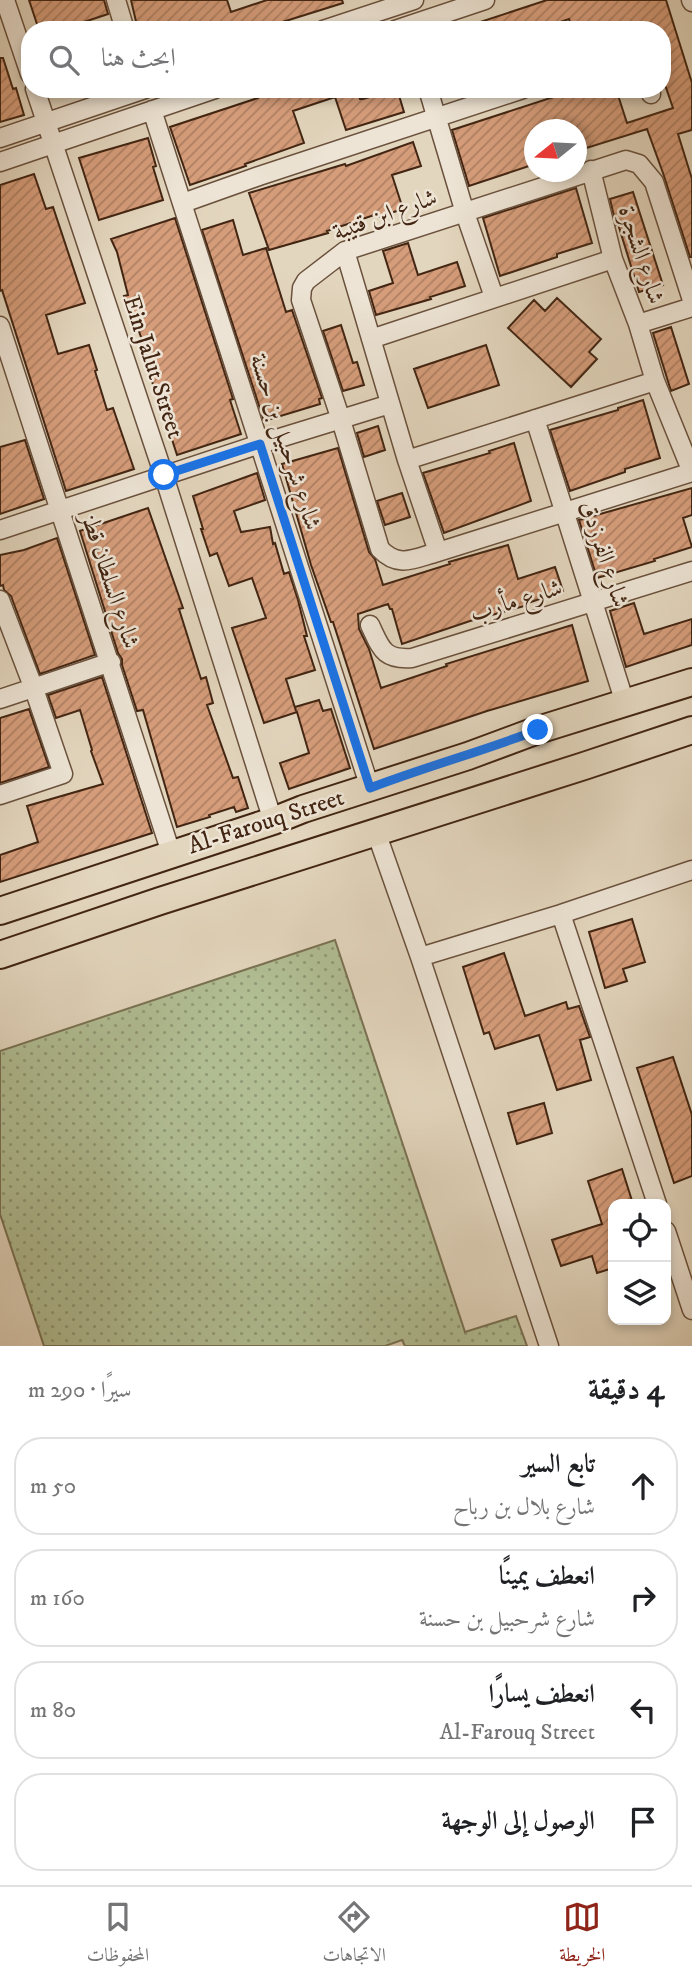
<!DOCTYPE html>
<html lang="ar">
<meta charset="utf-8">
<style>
:root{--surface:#fff;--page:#f6f6f6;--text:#202124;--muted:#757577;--line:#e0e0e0;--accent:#8f2418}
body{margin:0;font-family:"IM FELL DW Pica",Amiri,serif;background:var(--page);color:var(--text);direction:rtl}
.controls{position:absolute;right:21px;bottom:21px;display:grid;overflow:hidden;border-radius:14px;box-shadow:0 4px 10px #0003}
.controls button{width:63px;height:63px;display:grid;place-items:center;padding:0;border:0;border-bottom:2px solid var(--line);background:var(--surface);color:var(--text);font:35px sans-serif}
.compass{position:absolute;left:524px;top:119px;width:63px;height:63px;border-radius:50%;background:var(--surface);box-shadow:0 4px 10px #0003;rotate:252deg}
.stop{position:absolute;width:21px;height:21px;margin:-16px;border:5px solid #1a73e8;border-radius:50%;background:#fff}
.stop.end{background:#1a73e8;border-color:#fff;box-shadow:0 2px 7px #0008}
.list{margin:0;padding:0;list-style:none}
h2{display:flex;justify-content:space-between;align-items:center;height:91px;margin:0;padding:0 28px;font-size:30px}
h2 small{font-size:23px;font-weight:400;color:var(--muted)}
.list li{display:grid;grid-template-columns:46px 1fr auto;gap:21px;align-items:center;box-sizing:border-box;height:98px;margin:0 14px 14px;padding:0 14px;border:2px solid var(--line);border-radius:28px}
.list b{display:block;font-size:26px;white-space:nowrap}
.list p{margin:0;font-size:23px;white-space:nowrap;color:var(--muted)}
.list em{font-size:23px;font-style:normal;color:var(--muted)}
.icon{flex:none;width:38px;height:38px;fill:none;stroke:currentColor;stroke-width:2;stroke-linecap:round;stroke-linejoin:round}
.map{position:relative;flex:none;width:692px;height:1346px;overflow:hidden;direction:ltr}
.search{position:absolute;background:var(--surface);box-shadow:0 4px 10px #0003;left:21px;right:21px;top:21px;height:77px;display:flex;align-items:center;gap:18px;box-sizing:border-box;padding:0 24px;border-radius:28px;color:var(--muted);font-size:26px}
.sheet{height:539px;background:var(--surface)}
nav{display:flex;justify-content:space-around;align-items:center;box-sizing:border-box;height:98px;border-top:2px solid var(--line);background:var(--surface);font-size:19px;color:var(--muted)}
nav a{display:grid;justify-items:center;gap:4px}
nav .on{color:var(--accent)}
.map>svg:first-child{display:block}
</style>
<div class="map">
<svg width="692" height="1346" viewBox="0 0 692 1346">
<defs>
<pattern id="grass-dots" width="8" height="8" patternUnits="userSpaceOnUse" patternTransform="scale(1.75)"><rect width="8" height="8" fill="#b1be94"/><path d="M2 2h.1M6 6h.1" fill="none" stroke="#929a77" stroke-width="1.8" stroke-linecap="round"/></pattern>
<pattern id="building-hatch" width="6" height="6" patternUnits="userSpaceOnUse" patternTransform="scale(1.75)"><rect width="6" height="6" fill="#d69d7b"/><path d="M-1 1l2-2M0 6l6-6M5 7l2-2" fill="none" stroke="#af8063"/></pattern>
</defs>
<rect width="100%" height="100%" fill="#e3d6be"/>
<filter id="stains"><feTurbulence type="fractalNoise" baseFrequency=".00286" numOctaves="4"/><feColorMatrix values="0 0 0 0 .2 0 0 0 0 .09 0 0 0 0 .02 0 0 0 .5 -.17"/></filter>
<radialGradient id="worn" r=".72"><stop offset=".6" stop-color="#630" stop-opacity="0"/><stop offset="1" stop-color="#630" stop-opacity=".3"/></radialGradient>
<path fill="url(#grass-dots)" stroke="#7a7253" stroke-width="2" d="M335 940 465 1332 516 1316 527 1346H405L402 1340 385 1346H44L0 1214V1051Z"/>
<path fill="url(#building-hatch)" stroke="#422512" stroke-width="2" d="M29 0H104L108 14 60 30H39Z
M131 0H227L231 12 267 0H342L343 3 257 30H138Z
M547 0H666L692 83V130L678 134 692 179V257H690L663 173 647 129 577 151V130H563L560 121 535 129V164L469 186 452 130 578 89H616L627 123 673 108 662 76V30H573L569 19 537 30H465V27Z
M0 58H3L13 89 16 88 24 115 0 122Z
M278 89H357L360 99H363L397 89 404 112 346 130 335 97 293 111 304 143 245 164 246 166 190 185 170 127 258 98V96Z
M148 138 156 166 153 167 163 200 99 220 79 158Z
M413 142 421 166 392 175 403 209 378 217 377 214 327 231 328 233 269 250 249 193 345 164 346 166Z
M34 174 46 209 53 207 85 303 46 315 58 354 89 345 97 370 95 371 107 410 113 408 134 469 66 491 2 290 0 291V185Z
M576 188 592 243 557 254V257L500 276 483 218Z
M633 192 663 285 639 292 618 224 616 225 610 199Z
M175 218 233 399 230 400 241 434 177 455 168 427 170 426 157 387 154 388 146 361 149 360 135 320 132 321 124 296 128 295 117 252 111 239Z
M233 220 243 255 266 248 286 312 292 310 322 398 319 399 320 404 264 421 202 230Z
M408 243 418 275 457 262 465 286 430 297 431 299 376 315 369 291 393 283 383 251Z
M557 298 601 339 589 352 597 359 571 387 508 328 534 300 545 311Z
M341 325 353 363 357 362 364 385 343 391 323 331Z
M671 327 689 384 671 391 653 333Z
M486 345 499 385 428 408 414 369Z
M643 400 660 458 625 469V472L570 491 550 430 618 410V408Z
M378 426 385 450 364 457 357 433Z
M25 440 44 499 0 514V447Z
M514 443 531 501 444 533 423 473 490 453 489 451Z
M338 448 369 552 375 559 383 585 450 564 449 562 508 545 518 579 555 567 563 591 528 603V605L470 621 402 644 392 609H390L388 604 358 614 359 629 369 649 381 688 447 666 446 664 572 625 588 681 487 711 374 749 333 622H331L311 565 282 464Z
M257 473 265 500 234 511 241 532 270 527 273 544 275 543 284 574 289 572 298 600 307 636H304L315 670 286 679 296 711 295 707 319 700 323 711 331 709 350 768 289 789 280 763 309 753 297 712 264 723 232 628 266 618 252 578 229 586 217 553 210 556 201 529H203L193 496Z
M692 488V515L683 518 692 547 654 559 655 561 597 578 579 520Z
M402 493 410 517 385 525 377 501Z
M148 508 183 608 179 609 201 679 206 677 213 703 207 705 233 778 238 777 248 808 236 812 234 807 209 815 210 817 177 827 143 710 137 711 122 665V659L118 653 80 531Z
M57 538 95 655 40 674 11 596 4 590 3 585 0 586V555L24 550Z
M634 603 644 634 692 619V645L626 667 610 611Z
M102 677 152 833 0 882V855L38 842 27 806 103 784 91 751 92 750 80 710 56 718 48 695Z
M29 709 49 767 0 783V718Z
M632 919 645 962 623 969 627 981 605 988 589 932Z
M504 953 525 1016 566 1002 568 1009 579 1006 590 1037 580 1040 591 1080 557 1090 539 1035 495 1049 489 1032 484 1034 463 967Z
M673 1057 692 1115V1176L674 1183 637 1068Z
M544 1103 552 1133 517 1144 508 1113Z
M622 1169 633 1204H613V1268L597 1273 592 1256 561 1266 552 1240 602 1224 588 1181Z"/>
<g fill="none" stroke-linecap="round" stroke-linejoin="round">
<g stroke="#6a513d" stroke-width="21">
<path id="minor" d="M5 0 30 74
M116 0 125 30
M691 0 692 2
M323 30 414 0
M395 30 485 0
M35 89 164 476 273 821
M428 89 465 213 494 297
M650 89 651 94
M152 110 370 788
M0 138 145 89
M0 162 215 89
M591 170 613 259 638 324 655 381 692 472
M183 203 259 176 523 89
M345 251 407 460 438 552
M692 300 654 182 639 164 626 160 345 251 306 281 302 288 301 300 341 420 380 549C399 569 415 558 438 552L692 472
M638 324 692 307
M0 326 171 853
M371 339 613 259
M535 419 625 703
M407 460 655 381
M0 530 260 444 390 404
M0 600 34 689 63 774 0 795
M370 625C381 648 383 660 412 658L692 571
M0 699 111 662
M376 832 420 957 549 1346
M561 914 657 1204
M420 957 561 914 692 870
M666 1231 692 1310"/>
</g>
<g stroke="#422512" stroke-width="30">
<path id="primary" d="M0 911 273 821 303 809 468 756 538 730 692 682
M0 955 160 901 584 766 692 730"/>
</g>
<use href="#minor" stroke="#ede4d5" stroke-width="18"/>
<use href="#primary" stroke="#e3d6be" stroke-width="26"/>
</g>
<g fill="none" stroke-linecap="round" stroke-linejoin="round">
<path stroke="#1a73e8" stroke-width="9" d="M164 475 260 444 370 788C425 767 483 751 538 730"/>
</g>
<g text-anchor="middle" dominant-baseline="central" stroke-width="5" stroke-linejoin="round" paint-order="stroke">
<g font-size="24" fill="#422512" stroke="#ede4d5">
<text transform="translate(385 215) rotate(-20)">شارع ابن قتيبة</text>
<text transform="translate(641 255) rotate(72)">شارع الشجرة</text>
<text transform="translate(153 367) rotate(72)">Ein Jalut Street</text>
<text transform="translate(285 442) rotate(72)">شارع شرحبيل بن حسنة</text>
<text transform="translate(604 554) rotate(72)">شارع الفرزدق</text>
<text transform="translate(110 581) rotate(72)">شارع السلطان قطز</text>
<text transform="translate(516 601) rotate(-17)">شارع مأرب</text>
<text transform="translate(266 822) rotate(-18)">Al-Farouq Street</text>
</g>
</g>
<rect width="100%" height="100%" filter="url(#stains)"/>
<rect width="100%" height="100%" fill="url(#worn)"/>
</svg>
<div class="controls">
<button><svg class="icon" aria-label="locate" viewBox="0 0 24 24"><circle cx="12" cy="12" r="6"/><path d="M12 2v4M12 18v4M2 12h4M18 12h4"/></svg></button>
<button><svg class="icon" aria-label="layers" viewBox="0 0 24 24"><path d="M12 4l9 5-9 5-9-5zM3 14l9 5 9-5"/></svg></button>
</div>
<svg class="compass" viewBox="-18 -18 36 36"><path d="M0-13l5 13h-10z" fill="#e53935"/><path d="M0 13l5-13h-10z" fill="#757577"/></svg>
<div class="stop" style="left:164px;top:475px"></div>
<div class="stop end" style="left:538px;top:730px"></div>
<div class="search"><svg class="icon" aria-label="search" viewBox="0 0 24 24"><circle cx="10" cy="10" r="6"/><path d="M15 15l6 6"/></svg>ابحث هنا</div>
</div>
<section class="sheet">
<h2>4 دقيقة<small>سيرًا · 290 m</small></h2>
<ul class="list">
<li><svg class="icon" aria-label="ahead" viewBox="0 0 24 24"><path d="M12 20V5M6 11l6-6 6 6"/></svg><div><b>تابع السير</b><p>شارع بلال بن رباح</p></div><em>50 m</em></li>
<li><svg class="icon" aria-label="right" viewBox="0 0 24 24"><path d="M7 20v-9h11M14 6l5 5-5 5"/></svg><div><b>انعطف يمينًا</b><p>شارع شرحبيل بن حسنة</p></div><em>160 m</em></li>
<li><svg class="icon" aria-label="left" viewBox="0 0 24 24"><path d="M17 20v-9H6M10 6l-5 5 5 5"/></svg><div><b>انعطف يسارًا</b><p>Al-Farouq Street</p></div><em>80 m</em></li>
<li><svg class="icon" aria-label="arrive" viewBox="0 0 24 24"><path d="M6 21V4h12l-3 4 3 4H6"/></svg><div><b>الوصول إلى الوجهة</b></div></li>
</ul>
</section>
<nav>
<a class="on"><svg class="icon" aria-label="map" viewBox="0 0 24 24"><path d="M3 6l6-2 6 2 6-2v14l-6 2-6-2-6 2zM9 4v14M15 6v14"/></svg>الخريطة</a>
<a><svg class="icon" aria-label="directions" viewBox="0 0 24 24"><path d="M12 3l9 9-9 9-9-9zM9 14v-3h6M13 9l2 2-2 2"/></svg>الاتجاهات</a>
<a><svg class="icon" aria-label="saved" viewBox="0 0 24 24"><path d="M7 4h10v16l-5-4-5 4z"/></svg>المحفوظات</a>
</nav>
